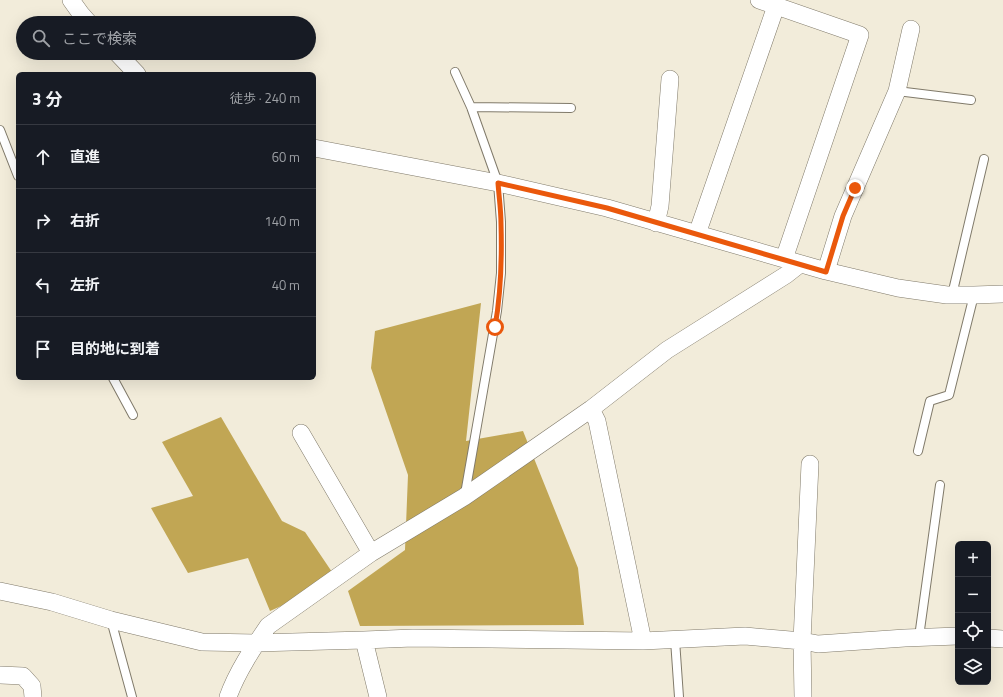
<!DOCTYPE html>
<html lang="ja">
<meta charset="utf-8">
<style>
:root{--surface:#171b24;--page:#242831;--text:#f1f3f6;--muted:#9ea1a6;--line:#363941}
body{margin:0;font-family:"Titillium Web","Noto Sans JP",sans-serif;background:var(--page);color:var(--text)}
.controls{position:absolute;right:12px;bottom:12px;display:grid;overflow:hidden;border-radius:6px;box-shadow:0 4px 16px #0002}
.controls button{width:36px;height:36px;display:grid;place-items:center;padding:0;border:0;border-bottom:1px solid var(--line);background:var(--surface);color:var(--text);font:20px sans-serif}
.stop{position:absolute;width:12px;height:12px;margin:-9px;border:3px solid #ea580c;border-radius:50%;background:#fff}
.stop.end{background:#ea580c;border-color:#fff;box-shadow:0 1px 4px #0008}
.list{margin:0;padding:0;list-style:none}
h2{display:flex;justify-content:space-between;align-items:center;height:52px;margin:0;padding:0 16px;font-size:17px}
h2 small{font-size:13px;font-weight:400;color:var(--muted)}
.list li{display:grid;grid-template-columns:26px 1fr auto;gap:12px;align-items:center;box-sizing:border-box;height:64px;padding:0 16px;border-top:1px solid var(--line)}
.list b{display:block;font-size:15px;white-space:nowrap}
.list em{font-size:13px;font-style:normal;color:var(--muted)}
.icon{flex:none;width:22px;height:22px;fill:none;stroke:currentColor;stroke-width:2;stroke-linecap:round;stroke-linejoin:round}
.map{position:relative;flex:none;width:1003px;height:697px;overflow:hidden}
.search{position:absolute;background:var(--surface);box-shadow:0 4px 16px #0002;left:16px;top:16px;width:300px;height:44px;display:flex;align-items:center;gap:10px;box-sizing:border-box;padding:0 14px;border-radius:22px;color:var(--muted);font-size:15px}
.panel{position:absolute;background:var(--surface);box-shadow:0 4px 16px #0002;left:16px;top:72px;width:300px;height:308px;border-radius:6px}
.map>svg:first-child{display:block}
</style>
<div class="map">
<svg width="1003" height="697" viewBox="0 0 1003 697">
<rect width="100%" height="100%" fill="#f2ecda"/>
<path fill="#c1a654" d="M481 303 466 441 523 431 578 568 584 625 360 626 348 591 405 550 408 475 371 368 375 331Z
M221 417 282 521 305 532 332 572 290 602 270 611 248 558 188 573 151 508 193 496 162 442Z"/>
<g fill="none" stroke-linecap="round" stroke-linejoin="round">
<g stroke="#807a6a" stroke-width="10">
<path id="service" d="M455 72 471 107 498 183 501 222V273L497 311 465 494
M897 91 971 100
M471 107 571 108
M0 130 18 176
M952 295 984 159
M113 378 133 415
M918 451 930 401 949 395 974 295
M111 620 132 697
M919 637 940 485
M675 640 679 697"/>
</g>
<g stroke="#807a6a" stroke-width="18">
<path id="minor" d="M71 0 81 14 89 23
M759 0 860 35 784 259
M117 53 137 74
M314 148 498 183 607 208 826 271 898 288 947 295H974L1003 294
M656 223 660 206 670 79
M697 234 776 6
M826 271 843 216 897 91 911 29
M591 409 597 421 643 641
M301 433 371 553
M0 591 52 602 111 620 202 642 256 643 364 640 413 638 643 641 745 636 802 641 818 644 905 638 958 636
M988 638 1003 639
M364 640 378 697
M0 675 23 676 32 686 33 697
M228 697C237 672 253 648 268 626L371 553 464 497 591 409 667 350 786 275 800 264
M803 697 802 641 810 464"/>
</g>
<use href="#service" stroke="#fff" stroke-width="8"/>
<use href="#minor" stroke="#fff" stroke-width="17"/>
</g>
<g fill="none" stroke-linecap="round" stroke-linejoin="round">
<path stroke="#ea580c" stroke-width="5" d="M495 327C501 293 502 258 501 224 501 210 499 197 498 183L607 208 826 272 843 216 855 188"/>
</g>
</svg>
<div class="controls">
<button>+</button>
<button>−</button>
<button><svg class="icon" aria-label="locate" viewBox="0 0 24 24"><circle cx="12" cy="12" r="6"/><path d="M12 2v4M12 18v4M2 12h4M18 12h4"/></svg></button>
<button><svg class="icon" aria-label="layers" viewBox="0 0 24 24"><path d="M12 4l9 5-9 5-9-5zM3 14l9 5 9-5"/></svg></button>
</div>
<div class="stop" style="left:495px;top:327px"></div>
<div class="stop end" style="left:855px;top:188px"></div>
<div class="search"><svg class="icon" aria-label="search" viewBox="0 0 24 24"><circle cx="10" cy="10" r="6"/><path d="M15 15l6 6"/></svg>ここで検索</div>
<section class="panel">
<h2>3 分<small>徒歩 · 240 m</small></h2>
<ul class="list">
<li><svg class="icon" aria-label="ahead" viewBox="0 0 24 24"><path d="M12 20V5M6 11l6-6 6 6"/></svg><div><b>直進</b></div><em>60 m</em></li>
<li><svg class="icon" aria-label="right" viewBox="0 0 24 24"><path d="M7 20v-9h11M14 6l5 5-5 5"/></svg><div><b>右折</b></div><em>140 m</em></li>
<li><svg class="icon" aria-label="left" viewBox="0 0 24 24"><path d="M17 20v-9H6M10 6l-5 5 5 5"/></svg><div><b>左折</b></div><em>40 m</em></li>
<li><svg class="icon" aria-label="arrive" viewBox="0 0 24 24"><path d="M6 21V4h12l-3 4 3 4H6"/></svg><div><b>目的地に到着</b></div></li>
</ul>
</section>
</div>
